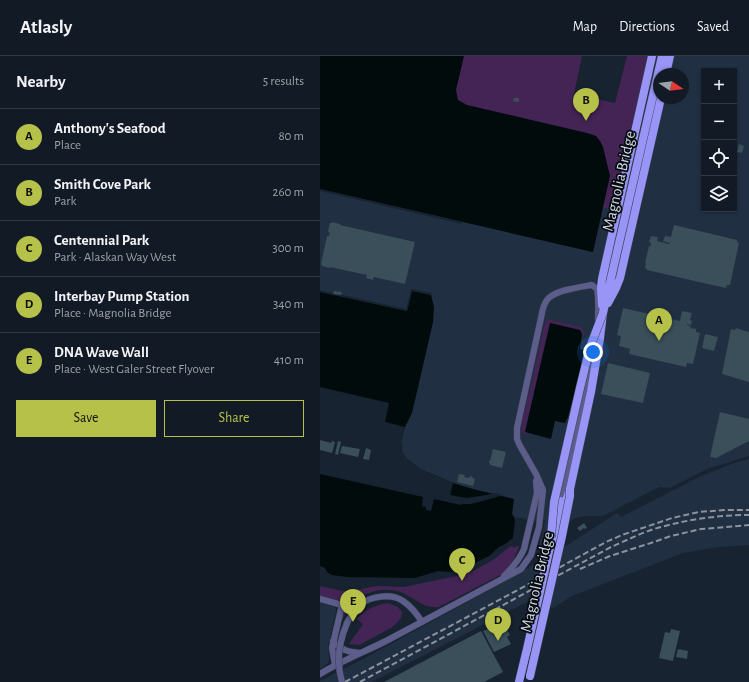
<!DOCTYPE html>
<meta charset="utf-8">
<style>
:root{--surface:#121a25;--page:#1b232d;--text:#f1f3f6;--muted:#9ca1a7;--line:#313842;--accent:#b6c149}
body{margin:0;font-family:"Alegreya Sans",sans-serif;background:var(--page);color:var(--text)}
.controls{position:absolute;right:12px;top:12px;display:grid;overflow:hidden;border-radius:0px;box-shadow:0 1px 3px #0004}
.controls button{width:36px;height:36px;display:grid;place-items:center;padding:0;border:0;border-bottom:1px solid var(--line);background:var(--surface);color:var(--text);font:20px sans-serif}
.compass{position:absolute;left:333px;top:12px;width:36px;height:36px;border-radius:50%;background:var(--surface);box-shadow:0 1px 3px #0004;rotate:103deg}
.you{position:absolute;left:273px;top:296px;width:14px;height:14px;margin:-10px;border:3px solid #fff;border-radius:50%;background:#1a73e8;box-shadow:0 0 0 6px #1a73e833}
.badge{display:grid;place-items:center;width:26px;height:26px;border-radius:50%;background:var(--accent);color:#111;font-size:13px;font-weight:700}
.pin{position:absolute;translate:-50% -33px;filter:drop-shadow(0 1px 2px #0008)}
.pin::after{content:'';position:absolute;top:21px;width:14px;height:12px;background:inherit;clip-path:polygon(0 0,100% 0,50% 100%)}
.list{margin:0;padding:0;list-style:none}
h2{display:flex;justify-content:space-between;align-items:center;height:52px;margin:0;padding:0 16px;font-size:17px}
h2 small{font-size:13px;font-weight:400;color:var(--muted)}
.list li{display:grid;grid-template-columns:26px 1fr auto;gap:12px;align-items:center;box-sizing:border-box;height:56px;padding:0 16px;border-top:1px solid var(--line)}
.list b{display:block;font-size:15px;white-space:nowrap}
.list p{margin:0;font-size:13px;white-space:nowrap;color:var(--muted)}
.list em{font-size:13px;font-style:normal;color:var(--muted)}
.actions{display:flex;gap:8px;padding:12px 16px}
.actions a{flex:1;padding:9px 0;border:1px solid var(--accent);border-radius:0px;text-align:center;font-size:14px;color:var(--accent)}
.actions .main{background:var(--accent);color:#111}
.icon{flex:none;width:22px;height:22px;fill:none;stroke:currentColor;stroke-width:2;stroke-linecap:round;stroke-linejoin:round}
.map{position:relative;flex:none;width:429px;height:626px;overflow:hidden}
header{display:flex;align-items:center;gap:24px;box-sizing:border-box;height:56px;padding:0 20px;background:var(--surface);border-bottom:1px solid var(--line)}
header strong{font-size:19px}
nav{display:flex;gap:22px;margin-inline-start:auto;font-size:14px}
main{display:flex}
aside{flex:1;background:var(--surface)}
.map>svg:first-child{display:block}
</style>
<header>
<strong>Atlasly</strong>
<nav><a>Map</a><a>Directions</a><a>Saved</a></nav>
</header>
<main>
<aside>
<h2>Nearby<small>5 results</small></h2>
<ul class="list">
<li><span class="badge">A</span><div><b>Anthony's Seafood</b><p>Place</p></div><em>80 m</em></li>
<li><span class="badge">B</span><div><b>Smith Cove Park</b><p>Park</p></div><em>260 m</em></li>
<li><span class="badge">C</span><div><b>Centennial Park</b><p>Park · Alaskan Way West</p></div><em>300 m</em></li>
<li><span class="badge">D</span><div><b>Interbay Pump Station</b><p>Place · Magnolia Bridge</p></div><em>340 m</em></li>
<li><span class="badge">E</span><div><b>DNA Wave Wall</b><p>Place · West Galer Street Flyover</p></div><em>410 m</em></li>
</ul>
<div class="actions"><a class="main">Save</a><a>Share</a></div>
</aside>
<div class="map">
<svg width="429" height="626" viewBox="0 0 429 626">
<rect width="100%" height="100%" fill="#182331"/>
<path fill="#202f42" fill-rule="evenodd" d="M328 0H429V400L387 413 350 432 339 431 283 460H263L253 463 219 491 225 465 220 458 218 465 194 461 192 458 194 443 141 449 0 331 96 340 113 266 87 255 0 236V133L273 196 283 151 293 153 328 3ZM384 15H414V153H384ZM339 18H363V42H339Z
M429 403V489L398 491 363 497 252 540 233 552 209 545 52 626H0V625L43 603 182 527 249 488 297 457 301 461 379 421 414 407Z
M0 547 14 551 16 552V556L8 590 9 604 8 607 0 613Z"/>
<path fill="#432455" d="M0 0H262L254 38 295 47 307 0H328V3L294 153 283 152 273 196Z
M226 263 261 271 264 275V280L260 274 230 267 205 375 209 377 208 379 203 377 201 372Z
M191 490 194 491 199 490 197 496 192 507 182 518 119 551C105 553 97 544 85 538 69 530 48 534 35 545 29 551 25 558 21 566L26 546 0 540V530L27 536 56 530 84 531 98 528 137 520 153 515 173 504Z
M68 547 78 551 82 556 81 562 77 567 71 572 39 589 29 588 43 568 37 563C46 553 55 549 68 547Z"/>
<path fill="#010b0c" d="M0 0H144L136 34 138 44 147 49 267 77 276 80 280 85 283 91 290 120 273 196 0 133Z
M92 235 111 239 114 251 113 266 92 357 85 371 81 385 82 395 86 402 100 413 133 427 153 433 194 443 192 458 194 461 195 466 193 481 192 483 190 484 187 487 179 491 169 500 139 515 130 516 118 515 95 522 27 521 12 519 7 516 5 512 0 510V236L87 255Z
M230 267 260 274 262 278 260 293 265 294 248 361 245 367 235 365 231 383 205 376Z"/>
<path fill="#182331" d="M0 133 142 166V168L0 135Z
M91 233 112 237 113 239 92 235 87 255 0 236V234L86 253Z
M0 331 69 347 65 366 85 371 81 385 82 395 86 402 100 413 133 427 130 439 147 442 166 439 175 437 184 439 159 446 151 448H142L141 449 114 443 111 455 106 454V451L102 450 103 441 0 418Z"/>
<path fill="#3a4f59" d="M194 42H199V46L193 45Z
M419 88 424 90 422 97 417 96Z
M12 166 20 168V169L95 186 85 228 54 221 53 224 46 222 47 219 10 211V212L2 210V209L1 208 7 180H9L10 177 8 176 10 167H12Z
M354 169 417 184V186L419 187 410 229H407L406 232 392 229 327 214V213L325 212 326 207H325L329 190H331V187L329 186 331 180 338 181 337 185 349 188 350 187 343 185 345 180 351 181Z
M14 235 22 236 21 239 13 238Z
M303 252 360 265 362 255 372 257 370 264 372 265 371 269 367 268V269L371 270 370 272 376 273V276L380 277 373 308 367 307 366 311 309 298 310 293 299 290 301 280 297 279Z
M416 272 429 276V326L402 318 411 273 415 274Z
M385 278 398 281 394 295 382 292Z
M288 307 330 317 323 347 281 338Z
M400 356 429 363V385L396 402 390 401Z
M0 384 11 387 12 385 15 386 12 397 0 394Z
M18 385 21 386 18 399 15 398Z
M22 390 40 393 38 401 20 397Z
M46 392 51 394 49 404 43 403Z
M173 393 186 396 182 412 170 409V407H169V404L170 405Z
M139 418 145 419 144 421 149 422 150 420 153 421 152 422 155 423 153 430 137 426Z
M264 467 267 472 265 473 264 472 260 475 257 472Z
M178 568 180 572 182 571 183 573 186 572 190 579 187 581 191 588 174 596 163 575Z
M351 573 360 575 353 605 339 602 345 576 350 577Z
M161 575 183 616 164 626H64Z
M358 593 368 595 367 603 356 601Z"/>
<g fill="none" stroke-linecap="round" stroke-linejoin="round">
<g stroke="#35404d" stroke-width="7">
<path id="minor" d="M240 445 266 330 275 284
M184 520C192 512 200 503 204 493L217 437 216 425
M0 543 22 549 12 592 15 609
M27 567C30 561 34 554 39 549 51 540 71 537 83 545 92 551 97 558 102 566
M13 585C20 594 29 596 40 597
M0 618C21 605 44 596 66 585 111 561 156 537 201 513L211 499 219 471 223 434 216 418 199 388 197 383V372L221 262C222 256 223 249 227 244 234 234 261 231 272 229L277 233C279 244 278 254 278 265"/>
</g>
<g stroke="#35404d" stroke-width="9">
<path id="major" d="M346 18 350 0
M288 247 296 232 300 222 341 42
M282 249 281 232 282 223 332 0
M235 463 238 448 240 445
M230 491 250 433 271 336 280 282 283 257 342 0
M199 626 207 593"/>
</g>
<use href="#minor" stroke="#5d5d8b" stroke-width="6"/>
<use href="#major" stroke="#9995f6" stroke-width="8"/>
<path stroke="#8a939e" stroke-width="2" stroke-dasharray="6 3" stroke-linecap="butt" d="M260 513 290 500 334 486 351 480 381 473 429 469
M25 626 211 527 286 486 302 479 352 462 379 456 404 454H429
M40 626 291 491C305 485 319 478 334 473 364 464 397 459 429 459"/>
<g stroke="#35404d" stroke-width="7" stroke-linecap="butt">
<path id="minor-bridge" d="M22 626C16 606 19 586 27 567"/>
</g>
<g stroke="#35404d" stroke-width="9" stroke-linecap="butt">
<path id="major-bridge" d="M231 481 234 446 260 332 270 291 283 257
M207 593 230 491
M210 620 242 480 250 440V433"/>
</g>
<use href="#minor-bridge" stroke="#5d5d8b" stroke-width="6"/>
<use href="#major-bridge" stroke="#9995f6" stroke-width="8"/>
</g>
<g text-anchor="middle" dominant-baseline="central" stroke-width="3.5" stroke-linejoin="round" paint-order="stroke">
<g font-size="16" fill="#d0d7e1" stroke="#070c12">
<text transform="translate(299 125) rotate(-77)">Magnolia Bridge</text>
<text transform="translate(217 526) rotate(-77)">Magnolia Bridge</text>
</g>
</g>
</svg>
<div class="controls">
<button>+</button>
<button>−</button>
<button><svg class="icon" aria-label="locate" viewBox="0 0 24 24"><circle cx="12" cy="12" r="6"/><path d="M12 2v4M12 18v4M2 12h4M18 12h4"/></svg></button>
<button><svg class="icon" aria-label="layers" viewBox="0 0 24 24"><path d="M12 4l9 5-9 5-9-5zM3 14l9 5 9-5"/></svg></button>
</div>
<svg class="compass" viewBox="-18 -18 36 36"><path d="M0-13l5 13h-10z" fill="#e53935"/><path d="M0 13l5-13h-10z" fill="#9ca1a7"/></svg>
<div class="you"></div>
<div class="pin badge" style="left:339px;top:285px">A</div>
<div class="pin badge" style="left:266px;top:65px">B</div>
<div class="pin badge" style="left:142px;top:525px">C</div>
<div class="pin badge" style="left:178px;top:585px">D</div>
<div class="pin badge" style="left:33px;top:566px">E</div>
</div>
</main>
